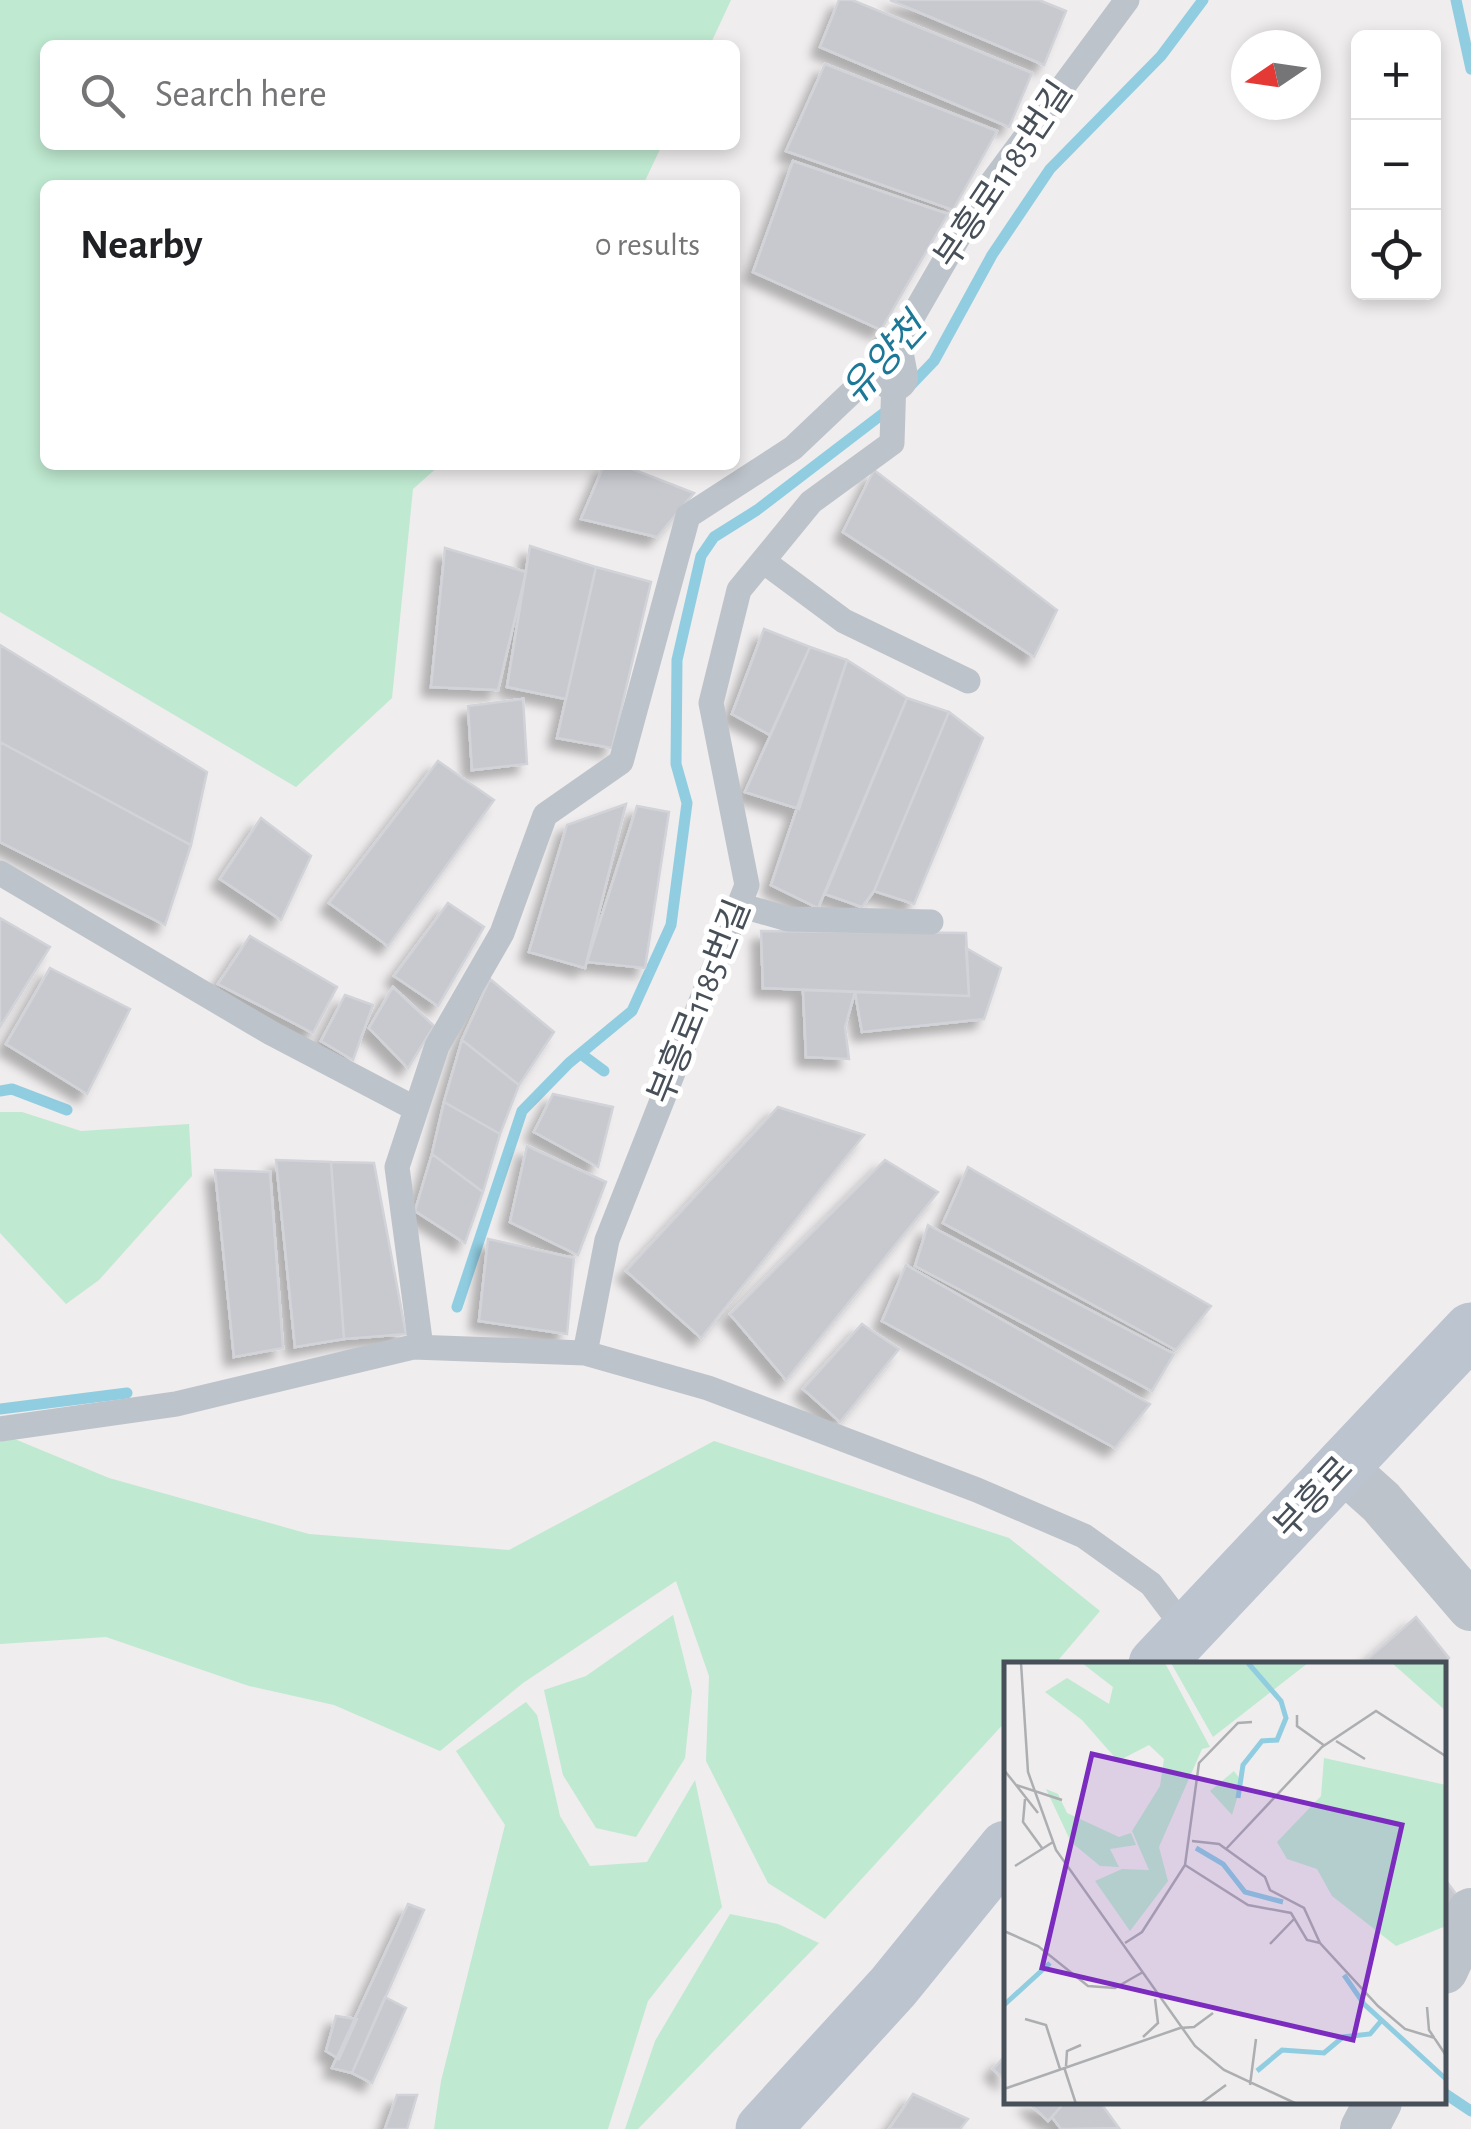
<!DOCTYPE html>
<meta charset="utf-8">
<style>
:root{--surface:#fff;--page:#f2f2f2;--text:#202124;--muted:#757577;--line:#e0e0e0}
body{margin:0;font-family:"Alegreya Sans","Noto Sans KR",sans-serif;background:var(--page);color:var(--text)}
.controls{position:absolute;right:30px;top:30px;display:grid;overflow:hidden;border-radius:15px;box-shadow:0 5px 15px #0003}
.controls button{width:90px;height:90px;display:grid;place-items:center;padding:0;border:0;border-bottom:2px solid var(--line);background:var(--surface);color:var(--text);font:50px sans-serif}
.compass{position:absolute;left:1231px;top:30px;width:90px;height:90px;border-radius:50%;background:var(--surface);box-shadow:0 5px 15px #0003;rotate:257deg}
.list{margin:0;padding:0;list-style:none}
h2{display:flex;justify-content:space-between;align-items:center;height:130px;margin:0;padding:0 40px;font-size:42px}
h2 small{font-size:32px;font-weight:400;color:var(--muted)}
.icon{flex:none;width:55px;height:55px;fill:none;stroke:currentColor;stroke-width:2;stroke-linecap:round;stroke-linejoin:round}
.map{position:relative;flex:none;width:1471px;height:2129px;overflow:hidden}
.search{position:absolute;background:var(--surface);box-shadow:0 5px 15px #0003;left:40px;top:40px;width:700px;height:110px;display:flex;align-items:center;gap:25px;box-sizing:border-box;padding:0 35px;border-radius:15px;color:var(--muted);font-size:38px}
.panel{position:absolute;background:var(--surface);box-shadow:0 5px 15px #0003;left:40px;top:180px;width:700px;height:290px;border-radius:15px}
.map>svg:first-child{display:block}
</style>
<div class="map">
<svg width="1471" height="2129" viewBox="0 0 1471 2129">
<defs>
<filter id="shadow"><feDropShadow dx="-9" dy="9" stdDeviation="5" flood-color="#0004"/></filter>
</defs>
<rect width="100%" height="100%" fill="#efeded"/>
<path fill="#bfe9d1" d="M0 0H731L710 45H45V145H662L643 185H45V465H440L413 489 392 698 296 787 0 612Z
M0 1112H22L81 1131 189 1124 192 1176 99 1280 66 1304 0 1233Z
M0 1433 109 1478 309 1534 509 1550 714 1441 1009 1538 1100 1611 1055 1664H1006V1721L825 1919 768 1883 706 1761 709 1676 676 1581 523 1683 440 1751 334 1705 249 1686 106 1637 0 1644Z
M673 1615 692 1691 685 1758 636 1837 596 1828 563 1775 544 1690 586 1676Z
M526 1702 537 1715 560 1816 590 1866 647 1862 695 1780 722 1907 648 2001 608 2129H434L441 2081 505 1825 456 1751Z
M730 1914 778 1924 819 1943 638 2129H625L655 2041Z"/>
<g fill="none" stroke-linecap="round" stroke-linejoin="round">
<path stroke="#91cde1" stroke-width="11" d="M1456 0 1471 69
M908 388 934 361 992 255 1050 169 1161 56 1203 0
M581 1054 604 1071
M0 1091 12 1089 67 1110
M457 1307 522 1111 569 1063 632 1011 671 925 687 803 676 764 677 660 701 556 714 537 757 510 889 409
M0 1409 127 1393
M1444 2093 1471 2111"/>
</g>
<path fill="#c7c9cf" stroke="#d1d3d8" stroke-width="2.5" filter="url(#shadow)" d="M839 0H852L1032 73 1009 127 820 47Z
M890 0H1039L1066 11 1044 65Z
M825 64 997 131 953 210 786 151Z
M793 161 948 214 881 330 753 272Z
M604 465H635L632 469 694 493 657 537 581 519Z
M874 470 1057 610 1034 657 843 532Z
M530 546 596 567 566 699 507 687Z
M445 548 526 572 498 690 431 687Z
M596 567 651 582 612 748 557 738Z
M764 629 810 647 770 735 732 714Z
M0 645 207 772 191 845 0 742Z
M810 647 847 660 799 809 745 792Z
M847 660 907 698 818 908 771 885Z
M907 698 949 712 874 891 862 907 825 894Z
M523 699 527 764 472 770 468 706Z
M949 712 983 738 914 904 874 891Z
M0 742 191 845 165 925 0 842Z
M438 761 494 800 388 946 329 903Z
M626 804 585 968 529 952 567 825Z
M637 806 669 812 645 968 587 962Z
M261 818 311 856 281 920 220 879Z
M448 903 484 927 438 1006 394 976Z
M0 918 50 947 0 1027Z
M761 931 966 933 969 996 763 988Z
M250 936 337 987 313 1033 218 984Z
M966 948 1001 968 984 1019 862 1032 855 992 969 996Z
M50 968 130 1009 87 1094 6 1044Z
M490 979 554 1032 519 1085 462 1040Z
M393 987 434 1026 408 1068 369 1028Z
M803 990 855 992 845 1027 849 1059 806 1057Z
M345 995 373 1005 353 1060 321 1041Z
M462 1040 519 1085 500 1134 444 1102Z
M553 1094 613 1107 598 1167 534 1132Z
M444 1102 500 1134 483 1192 432 1154Z
M778 1107 864 1135 701 1338 626 1271Z
M527 1146 606 1182 578 1255 510 1222Z
M432 1154 483 1192 465 1243 415 1211Z
M276 1160 331 1162 344 1339 295 1347Z
M885 1160 938 1192 786 1380 730 1314Z
M331 1162 374 1163 406 1334 344 1339Z
M968 1167 1211 1306 1176 1350 943 1223Z
M215 1170 270 1172 283 1348 234 1357Z
M928 1225 1174 1354 1152 1391 915 1266Z
M488 1239 574 1258 567 1334 479 1321Z
M906 1265 1150 1404 1115 1448 882 1321Z
M862 1324 899 1349 840 1422 803 1389Z
M1416 1617 1449 1658 1443 1664H1362Z
M1444 1878 1459 1898 1444 1914Z
M408 1904 424 1910 352 2073 332 2068Z
M385 1997 406 2008 372 2083 352 2073Z
M336 2016 357 2019 339 2059 326 2051Z
M1006 2055V2081L993 2069Z
M913 2094 968 2119 960 2129H889Z
M397 2095H417L407 2129H385Z
M1028 2102H1065L1048 2121Z
M1065 2102H1100L1119 2128 1061 2129 1052 2117Z"/>
<g fill="none" stroke-linecap="round" stroke-linejoin="round">
<path stroke="#bdc3ca" stroke-width="25" d="M763 561 844 621 968 681
M0 873 271 1033 416 1109
M739 905 788 919 931 922
M421 1347 397 1167 437 1046 502 933 545 815 621 762 688 516 793 448 890 356 982 196 1127 0
M585 1353 607 1240 747 885 711 703 739 590 811 502 892 443 894 377
M0 1429 176 1404 413 1347 585 1353 708 1388 977 1490 1084 1536 1151 1584 1185 1629"/>
<path stroke="#bdc3ca" stroke-width="48" d="M890 356 894 377
M1343 1468 1381 1502 1471 1607
M1444 1970 1471 1912
M1364 2129 1378 2102"/>
<path stroke="#bcc4cf" stroke-width="55" d="M1156 1664 1471 1330
M763 2129 893 1987 1006 1848"/>
</g>
<g text-anchor="middle" dominant-baseline="central" stroke-width="10" stroke-linejoin="round" paint-order="stroke">
<g font-size="35" fill="#474f58" stroke="#fff">
<text transform="translate(1004 175) rotate(-56)">부흥로1185번길</text>
<text transform="translate(700 1002) rotate(-68)">부흥로1185번길</text>
<text transform="translate(1314 1498) rotate(-47)">부흥로</text>
</g>
<g font-size="38" font-style="italic" fill="#1c7896" stroke="#fff">
<text transform="translate(885 360) rotate(-48)">유양천</text>
</g>
</g>
<g transform="translate(1004 1662)">
<rect width="442" height="442" fill="#efeded"/>
<path d="M78 1H161L206 85 198 87 155 185 164 219 126 269 91 219 118 207 145 208 128 169 156 124 160 97 145 83 114 99 78 58 41 30 63 16 105 42 109 25ZM167 1H304L209 75ZM388 1H442V49ZM320 96 442 123V264L392 284 328 234 313 207 283 197 273 180 317 134ZM230 109 238 120 228 153 206 129ZM42 127 54 132 63 151 115 175 127 171 132 183 106 187 115 205 96 204 67 180Z" fill="#bfe9d1"/>
<path fill="none" stroke="#91cde1" stroke-width="5" d="M234 136 239 103 258 79 273 78 282 56 277 39 244 1M192 186 219 202 241 230 279 240M340 313 360 342 443 418M0 343 46 301M253 409 278 388 320 391 339 375 366 372 377 359"/>
<path fill="none" stroke="#acaeb1" stroke-width="2.5" d="M17 1 24 110 52 188 191 384 220 408 293 442M293 53V64L321 84M332 79 361 97M0 108 12 123 58 138M12 123 34 151M21 137 19 160 38 186M188 179 215 182 261 215 266 228 300 246 316 281 374 344 401 367 431 376M222 187 318 85 372 49 443 95M181 203 244 243 287 251 303 278 316 281M11 204 49 180M0 269 34 284 84 324 111 326 139 310M121 281 138 270 181 203 195 101 234 61 248 60M266 282 291 256M423 345 425 368 443 395M21 357 42 363 56 407M176 366 190 365 209 351M139 375 154 361 151 337M62 404 63 389 77 383M60 405 72 442M246 423 252 377M0 427 176 366M196 442 222 423"/>
<path fill="#7b2cbf" fill-opacity="0.15" stroke="#7b2cbf" stroke-width="5" d="M88 92 398 163 349 378 38 306Z"/>
<rect width="442" height="442" fill="none" stroke="#474f58" stroke-width="5"/>
</g>
</svg>
<div class="controls">
<button>+</button>
<button>−</button>
<button><svg class="icon" aria-label="locate" viewBox="0 0 24 24"><circle cx="12" cy="12" r="6"/><path d="M12 2v4M12 18v4M2 12h4M18 12h4"/></svg></button>
</div>
<svg class="compass" viewBox="-18 -18 36 36"><path d="M0-13l5 13h-10z" fill="#e53935"/><path d="M0 13l5-13h-10z" fill="#757577"/></svg>
<div class="search"><svg class="icon" aria-label="search" viewBox="0 0 24 24"><circle cx="10" cy="10" r="6"/><path d="M15 15l6 6"/></svg>Search here</div>
<section class="panel">
<h2>Nearby<small>0 results</small></h2>
<ul class="list">
</ul>
</section>
</div>
